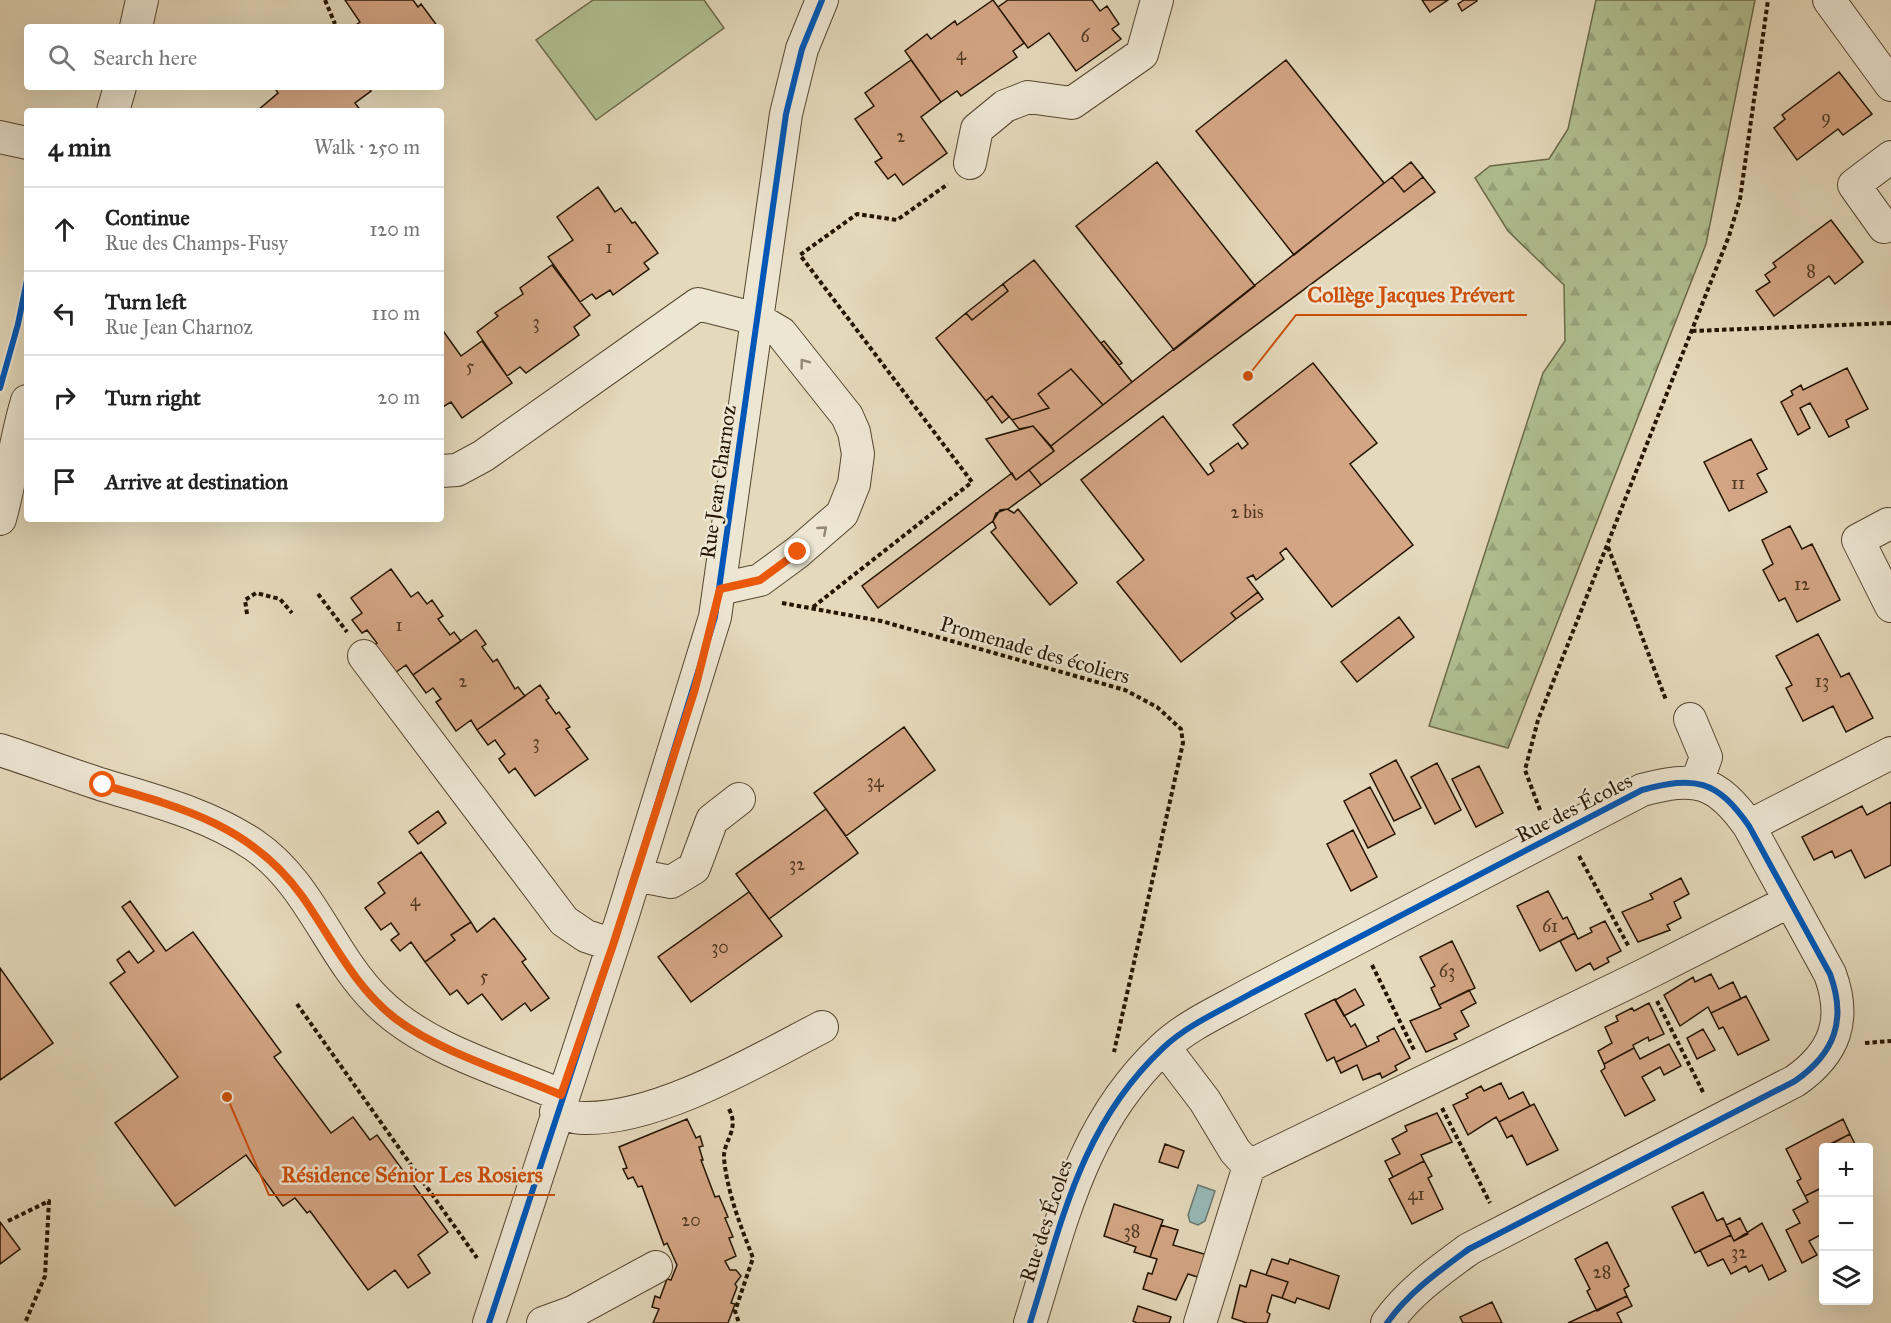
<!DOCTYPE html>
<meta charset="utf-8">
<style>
:root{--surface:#fff;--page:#f2f2f2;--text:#222;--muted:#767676;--line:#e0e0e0}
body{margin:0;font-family:"IM FELL Great Primer",serif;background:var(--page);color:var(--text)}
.controls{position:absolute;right:18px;bottom:18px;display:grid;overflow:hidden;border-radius:6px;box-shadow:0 6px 24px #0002}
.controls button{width:54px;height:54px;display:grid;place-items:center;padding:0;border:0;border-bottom:2px solid var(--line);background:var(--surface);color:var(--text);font:30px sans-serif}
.stop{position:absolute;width:18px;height:18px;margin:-14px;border:4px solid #ea580c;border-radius:50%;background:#fff}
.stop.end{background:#ea580c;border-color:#fff;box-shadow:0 2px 6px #0008}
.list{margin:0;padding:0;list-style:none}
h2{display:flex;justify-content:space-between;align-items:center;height:78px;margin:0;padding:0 24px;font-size:26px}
h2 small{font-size:20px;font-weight:400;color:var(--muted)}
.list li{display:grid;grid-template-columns:39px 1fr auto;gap:18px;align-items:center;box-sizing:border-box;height:84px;padding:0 24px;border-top:2px solid var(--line)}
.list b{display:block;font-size:22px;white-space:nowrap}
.list p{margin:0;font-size:20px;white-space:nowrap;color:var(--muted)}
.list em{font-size:20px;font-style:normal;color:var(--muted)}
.icon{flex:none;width:33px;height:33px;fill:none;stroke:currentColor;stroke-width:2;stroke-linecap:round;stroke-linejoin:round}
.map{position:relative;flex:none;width:1891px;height:1323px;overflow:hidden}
.search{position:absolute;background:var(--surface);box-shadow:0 6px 24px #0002;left:24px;top:24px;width:420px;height:66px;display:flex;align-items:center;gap:15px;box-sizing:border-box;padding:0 21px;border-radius:6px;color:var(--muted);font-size:22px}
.panel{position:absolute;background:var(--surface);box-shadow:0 6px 24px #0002;left:24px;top:108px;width:420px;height:414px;border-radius:6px}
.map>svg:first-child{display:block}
</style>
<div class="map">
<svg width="1891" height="1323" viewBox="0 0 1891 1323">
<defs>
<pattern id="forest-firs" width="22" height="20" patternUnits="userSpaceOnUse" patternTransform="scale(1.5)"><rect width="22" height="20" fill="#b1c092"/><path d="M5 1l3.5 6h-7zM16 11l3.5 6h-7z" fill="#98a47c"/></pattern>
</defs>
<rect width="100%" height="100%" fill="#e4d9bb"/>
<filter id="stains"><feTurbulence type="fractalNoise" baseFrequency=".00333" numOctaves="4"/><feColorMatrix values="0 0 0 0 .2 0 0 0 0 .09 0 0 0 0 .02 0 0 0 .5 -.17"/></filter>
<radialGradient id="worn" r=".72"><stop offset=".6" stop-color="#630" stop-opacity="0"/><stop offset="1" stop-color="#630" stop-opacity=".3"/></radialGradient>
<path fill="url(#forest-firs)" stroke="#6b6a4a" stroke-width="1.5" d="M1596 0H1755L1706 244 1508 748 1429 726 1543 373 1565 341 1564 285 1508 231 1475 178 1490 166 1549 159 1568 129Z"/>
<path fill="#b1c092" stroke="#6b6a4a" stroke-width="1.5" d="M593 0H704L724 28 596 120 536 40Z"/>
<path fill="#97b9b8" stroke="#69776f" stroke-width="1.5" d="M1198 1185 1215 1191 1205 1221 1198 1225 1190 1222 1188 1215Z"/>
<path fill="#d4a584" stroke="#251502" stroke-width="1.5" d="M345 0H413L418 7 421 4 438 27H353L360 22Z
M993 0 1024 43 1013 51 1017 57 961 96 957 91 941 102 905 51 927 34 931 39 955 21 957 25Z
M1008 0H1092L1100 11 1107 6 1119 24 1112 29 1121 39 1076 71 1049 33 1028 48 998 7Z
M1422 0H1448L1430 12Z
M1464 0H1476L1477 1 1462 11 1458 4Z
M911 60 941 102 921 117 947 153 903 185 895 174 888 179 875 162 882 158 855 119 874 106 865 93Z
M1286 60 1384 183 1294 255 1196 131Z
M1839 72 1872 114 1843 135 1838 129 1797 160 1774 128 1785 119 1782 115Z
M280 87H368L371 91 355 103 361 111H257L278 93 276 90Z
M1157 162 1255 286 1174 350 1076 226Z
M1411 162 1423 177 1404 192 1392 177Z
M1392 177 1404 192 1423 177 1435 192 1041 485 1029 470 1054 451 1051 446Z
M598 187 615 212 621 208 632 223 635 222 658 253 644 263 649 269 613 295 610 290 596 299 592 294 580 302 548 257 573 240 557 217Z
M1831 220 1863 262 1835 284 1829 276 1774 316 1756 291 1770 282 1765 275 1776 267 1773 263Z
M1034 260 1132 382 1103 405 1071 369 1038 394 1049 408 1012 420 992 396 986 401 936 338 966 313 972 320 1008 291 1003 284Z
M552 265 590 315 574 327 579 335 526 373 520 367 507 376 477 332 498 316 495 313 523 294 520 288Z
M1003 284 1008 291 972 320 966 313Z
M441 328 461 356 482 341 512 383 462 418 451 402 441 408Z
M1104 341 1122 363 1119 365 1101 343Z
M1313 363 1377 443 1350 464 1413 545 1332 607 1286 548 1280 553 1284 559 1256 580 1253 575 1247 578 1258 592 1231 613 1236 619 1181 662 1117 582 1144 560 1081 480 1163 416 1208 475 1214 471 1210 464 1238 443 1242 449 1248 444 1233 425Z
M1847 368 1868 409 1846 420 1849 427 1829 437 1810 403 1800 408 1810 428 1798 435 1781 402 1793 395 1791 391 1801 385 1803 390Z
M1071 369 1103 405 1051 446 1033 426 1019 429 1012 420 1049 408 1038 394Z
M992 396 1009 417 1002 423 986 401Z
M1033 426 1054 451 1016 480 986 439Z
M1751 439 1767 469 1757 474 1767 492 1729 511 1704 462Z
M1029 470 1041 485 1008 509 1000 510 993 521 878 608 862 586 1012 473 1016 480Z
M1007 509 1014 513 1018 509 1077 583 1050 605 991 532 996 528 993 521 996 513Z
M1790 526 1802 549 1812 544 1840 600 1797 622 1785 598 1779 601 1763 570 1773 564 1762 540Z
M391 569 411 597 418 592 427 604 432 600 443 616 438 619 450 635 454 632 461 641 413 675 406 665 392 675 372 647 377 643 367 630 362 633 352 620 362 613 351 598Z
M1258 592 1263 599 1236 619 1231 613Z
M1399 617 1414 637 1357 682 1341 662Z
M476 630 486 644 482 647 493 662 497 659 515 689 518 687 525 696 477 730 471 720 456 731 436 702 441 699 433 688 426 693 413 675Z
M1818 634 1841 677 1849 673 1873 718 1846 732 1833 706 1803 721 1786 688 1792 685 1776 656Z
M540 685 549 698 546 700 556 714 559 712 570 727 566 729 588 759 535 796 515 768 509 773 499 759 505 754 495 740 488 745 477 730Z
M904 727 935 770 846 836 814 793Z
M1396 760 1421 808 1394 821 1370 774Z
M1437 763 1461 810 1435 824 1411 777Z
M1479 766 1503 813 1476 827 1452 779Z
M1370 787 1395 834 1368 848 1344 801Z
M1891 802V865L1865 878 1851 850 1835 858 1832 851 1814 860 1802 837 1862 806 1867 815Z
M826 809 858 853 769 919 736 874Z
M438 811 446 823 418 844 409 832Z
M1353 830 1377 877 1351 891 1327 844Z
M421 852 471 922 451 935 455 940 425 962 411 942 400 951 391 940 399 934 391 923 381 930 365 908 385 893 378 883Z
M1681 878 1689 894 1674 902 1681 918 1667 925 1670 930 1638 942 1622 912 1653 899 1650 894Z
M1548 891 1563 919 1567 917 1575 933 1540 951 1517 906Z
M749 892 782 936 691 1002 658 957Z
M130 901 166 951 193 932 281 1052 274 1057 331 1133 353 1117 370 1140 377 1135 448 1232 418 1255 430 1273 408 1288 395 1270 368 1290 310 1211 307 1213 295 1198 283 1206 246 1155 175 1206 115 1123 178 1077 110 983 125 972 117 960 129 951 138 963 154 951 122 907Z
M494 918 526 959 522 962 549 998 531 1011 525 1003 502 1020 482 994 468 1004 457 990 450 995 425 962 455 940 451 935 471 922 477 932Z
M1605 921 1621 951 1607 958 1609 962 1594 970 1590 963 1576 971 1560 941 1575 933 1578 939 1592 932 1590 928Z
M1452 941 1475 988 1439 1005 1431 988 1435 986 1420 957Z
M0 968 53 1043 0 1080Z
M1711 974 1719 989 1733 982 1741 999 1711 1013 1708 1007 1680 1026 1664 995 1693 977 1695 982Z
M1355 989 1364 1005 1344 1016 1335 1000Z
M1469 990 1476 1003 1461 1011 1469 1026 1454 1034 1457 1039 1426 1052 1410 1021 1441 1008 1439 1005Z
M1746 996 1769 1040 1738 1055 1723 1027 1719 1029 1711 1013Z
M1335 999 1351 1027 1355 1024 1367 1047 1336 1062 1334 1057 1327 1061 1305 1014Z
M1649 1003 1664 1034 1649 1041 1648 1037 1633 1045 1634 1048 1604 1064 1598 1051 1612 1043 1605 1027 1618 1021 1616 1016 1632 1008 1634 1011Z
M1394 1028 1410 1058 1395 1066 1397 1070 1382 1078 1380 1073 1363 1080 1357 1065 1341 1073 1336 1062 1379 1041 1377 1037Z
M1703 1029 1715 1050 1697 1059 1687 1038Z
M1669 1044 1681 1066 1664 1075 1660 1067 1642 1077 1655 1100 1625 1116 1601 1071 1605 1068 1604 1064 1634 1048 1640 1059Z
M1501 1083 1509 1099 1523 1092 1530 1106 1499 1122 1496 1117 1468 1135 1453 1105 1468 1098 1466 1094 1481 1086 1484 1091Z
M1534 1104 1558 1150 1527 1165 1512 1135 1507 1138 1499 1122Z
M1437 1113 1452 1142 1421 1155 1424 1161 1393 1177 1385 1161 1400 1154 1392 1139 1407 1131 1405 1126Z
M687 1119 696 1138 700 1136 703 1146 699 1147 703 1160H701L715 1197 719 1196 728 1217 725 1218 733 1237 729 1238 736 1256 725 1261 730 1270H736L741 1276 735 1284 737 1287 731 1303 735 1304 728 1323H653L659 1309 652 1307 655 1296 660 1298 667 1279 671 1280 677 1265 667 1243 664 1245 642 1186 638 1187 633 1177 628 1179 623 1169 627 1168 619 1147Z
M1843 1119 1850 1134 1824 1148V1187L1805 1196 1797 1181 1801 1179 1786 1149Z
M1850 1134 1857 1148 1824 1147Z
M1165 1144 1184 1151 1178 1168 1159 1162Z
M1424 1161 1432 1176 1428 1178 1443 1209 1412 1224 1389 1179Z
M1821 1188 1824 1193V1233L1809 1241 1817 1255 1802 1263 1786 1230 1800 1223 1793 1210 1808 1202 1805 1196Z
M1703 1192 1717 1221 1723 1218 1731 1235 1695 1253 1672 1207Z
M1114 1204 1163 1220 1150 1257 1134 1252 1136 1247 1104 1236Z
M1740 1218 1748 1234 1734 1241 1726 1225Z
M0 1222 20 1249 0 1264Z
M1762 1223 1786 1271 1769 1280 1762 1265 1749 1272 1746 1266 1731 1274 1723 1259 1708 1266 1700 1250 1731 1235 1734 1241Z
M1161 1225 1178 1230 1173 1245 1211 1256 1204 1279 1188 1274 1176 1300 1143 1289 1148 1273 1152 1274 1157 1259 1150 1257Z
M1607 1242 1629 1286 1624 1289 1627 1296 1597 1311 1587 1291 1590 1289 1575 1259Z
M1272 1259 1288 1264 1290 1259 1339 1276 1329 1309 1297 1298 1295 1303 1282 1298 1288 1282 1266 1275Z
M1251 1270 1288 1282 1282 1298 1272 1295 1267 1312 1270 1314 1267 1323H1247L1232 1318 1240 1285 1246 1287Z
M1627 1296 1632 1306 1617 1313 1622 1323H1568Z
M1492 1302 1502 1323H1463L1460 1317Z
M1138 1306 1171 1317 1169 1323H1137L1133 1321Z"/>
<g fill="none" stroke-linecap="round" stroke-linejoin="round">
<g stroke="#554630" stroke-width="34">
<path id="minor" d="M1829 0 1891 85
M136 27 142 0
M113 111 120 87
M0 137 27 143
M970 163 977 129 1005 106 1028 97 1072 103 1142 54 1157 0
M1884 227 1854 185 1891 157
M441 471 457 470 483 456 698 304 757 319 781 333 847 416 854 432 858 454 854 484 842 514 798 552 760 580 720 589
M0 519C11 480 15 440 27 401
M1888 524 1858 540 1891 606
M364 656 564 921 586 936 613 945
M1690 719 1706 757 1697 782
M0 750C34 761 69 774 103 785 155 801 208 814 254 845 310 883 330 955 377 1001 423 1048 502 1070 561 1095
M1749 826 1891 753
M635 875 671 882 694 868 712 820 739 799
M1164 1047 1205 1101 1235 1151 1249 1166 1644 975 1790 901
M556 1112C565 1114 574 1118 583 1118 658 1120 756 1061 822 1027
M489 1323 622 918 715 617 786 114 802 49 822 0
M543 1323 573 1312 656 1267
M1030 1323C1062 1221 1081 1125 1163 1048 1187 1025 1222 1010 1252 993L1642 790C1695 776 1716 779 1749 826L1830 974C1847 1020 1835 1053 1795 1081L1469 1249C1439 1271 1409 1292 1387 1323
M1200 1323 1249 1166"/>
</g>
<path stroke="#251502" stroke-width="4" stroke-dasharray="4.5 3" stroke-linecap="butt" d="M325 0 335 24
M1692 331 1891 323
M1608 547 1666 700
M318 594 347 632
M782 603 881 621 1125 690 1157 707 1181 729 1183 743 1114 1052
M813 607 972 482 800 255 857 214 897 220 948 184
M247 614 245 600 256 593 280 599 292 613
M1540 810 1525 770 1538 720 1729 236 1740 199 1768 0
M1579 856 1629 947
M1372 965 1415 1052
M1657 1001 1704 1094
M297 1004 477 1258
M1865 1043 1891 1041
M1442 1108 1490 1203
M729 1109C740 1130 723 1141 724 1158 727 1192 741 1227 753 1258L735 1311 739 1323
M8 1221 49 1201 45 1276 25 1323"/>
<use href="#minor" stroke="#ede6d3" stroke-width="32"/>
<g stroke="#ede6d3" stroke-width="10">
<path id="cycleway" d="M0 388 18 324 27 280
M489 1323 622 918 715 617 786 114 802 49 822 0
M1030 1323C1062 1221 1081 1125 1163 1048 1187 1025 1222 1010 1252 993L1642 790C1695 776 1716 779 1749 826L1830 974C1847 1020 1835 1053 1795 1081L1469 1249C1439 1271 1409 1292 1387 1323"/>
</g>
<use href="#cycleway" stroke="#0057b8" stroke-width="6"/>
</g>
<defs><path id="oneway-chevron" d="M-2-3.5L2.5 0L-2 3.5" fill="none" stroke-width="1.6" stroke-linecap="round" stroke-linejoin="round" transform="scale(1.5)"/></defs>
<g stroke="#938875">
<use href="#oneway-chevron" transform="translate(804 363) rotate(-127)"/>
<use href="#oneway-chevron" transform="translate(823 530) rotate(-41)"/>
</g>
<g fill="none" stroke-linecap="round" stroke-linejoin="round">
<path stroke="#ea580c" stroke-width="8" d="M103 785C181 807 252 826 302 896 331 937 354 987 396 1019 440 1052 510 1073 561 1095L613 945 695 689 720 589 760 580 798 552"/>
</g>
<g text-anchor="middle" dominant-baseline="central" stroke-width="5" stroke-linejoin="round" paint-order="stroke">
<g font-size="18" fill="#513922">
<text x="1085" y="36">6</text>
<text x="961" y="54">4</text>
<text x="1826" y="117">9</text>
<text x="901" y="136">2</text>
<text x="609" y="247">1</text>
<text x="1811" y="271">8</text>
<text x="536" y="322">3</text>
<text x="470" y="366">5</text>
<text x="1738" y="483">11</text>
<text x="1247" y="512">2 bis</text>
<text x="1802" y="584">12</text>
<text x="399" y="625">1</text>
<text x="463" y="681">2</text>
<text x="1822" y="681">13</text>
<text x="536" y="742">3</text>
<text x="875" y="781">34</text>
<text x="797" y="864">32</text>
<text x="415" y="900">4</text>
<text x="1550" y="926">61</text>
<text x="720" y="947">30</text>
<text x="1447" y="971">63</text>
<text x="484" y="976">5</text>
<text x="1416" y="1194">41</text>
<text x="691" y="1220">20</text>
<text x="1132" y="1231">38</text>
<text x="1739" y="1252">32</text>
<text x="1602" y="1272">28</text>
</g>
<g font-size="21" fill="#251502" stroke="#ede6d3">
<text transform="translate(718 482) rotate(-82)">Rue Jean Charnoz</text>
<text transform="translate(1035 650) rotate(16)">Promenade des écoliers</text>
<text transform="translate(1574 808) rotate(-27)">Rue des Écoles</text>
<text transform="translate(1046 1221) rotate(-72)">Rue des Écoles</text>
</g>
</g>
<path fill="none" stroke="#cb4f0a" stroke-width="2" d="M1248 376L1296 315H1527M227 1097L269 1195H555"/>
<g fill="#cb4f0a" stroke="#ede6d3" stroke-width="2">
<circle cx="1248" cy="376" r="6"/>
<circle cx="227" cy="1097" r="6"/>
</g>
<g font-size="22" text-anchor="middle" font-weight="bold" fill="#cb4f0a" stroke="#ede6d3" stroke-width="5" stroke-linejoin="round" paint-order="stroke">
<text x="1411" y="302">Collège Jacques Prévert</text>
<text x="412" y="1182">Résidence Sénior Les Rosiers</text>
</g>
<rect width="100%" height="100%" filter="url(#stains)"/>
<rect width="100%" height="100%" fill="url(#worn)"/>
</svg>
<div class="controls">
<button>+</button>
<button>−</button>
<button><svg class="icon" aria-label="layers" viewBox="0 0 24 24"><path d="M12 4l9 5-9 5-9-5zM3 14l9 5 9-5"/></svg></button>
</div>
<div class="stop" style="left:103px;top:785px"></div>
<div class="stop end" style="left:798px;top:552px"></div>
<div class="search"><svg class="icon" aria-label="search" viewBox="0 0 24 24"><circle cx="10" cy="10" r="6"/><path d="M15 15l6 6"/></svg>Search here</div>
<section class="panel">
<h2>4 min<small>Walk · 250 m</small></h2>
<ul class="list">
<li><svg class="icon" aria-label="ahead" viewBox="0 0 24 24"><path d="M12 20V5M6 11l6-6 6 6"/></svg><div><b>Continue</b><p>Rue des Champs-Fusy</p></div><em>120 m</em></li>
<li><svg class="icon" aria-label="left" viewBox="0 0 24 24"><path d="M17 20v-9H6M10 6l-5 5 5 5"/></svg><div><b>Turn left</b><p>Rue Jean Charnoz</p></div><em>110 m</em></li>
<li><svg class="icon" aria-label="right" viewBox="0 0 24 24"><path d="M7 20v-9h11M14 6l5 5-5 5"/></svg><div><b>Turn right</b></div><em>20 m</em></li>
<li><svg class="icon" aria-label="arrive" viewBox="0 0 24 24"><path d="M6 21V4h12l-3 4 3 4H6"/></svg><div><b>Arrive at destination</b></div></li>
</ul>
</section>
</div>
